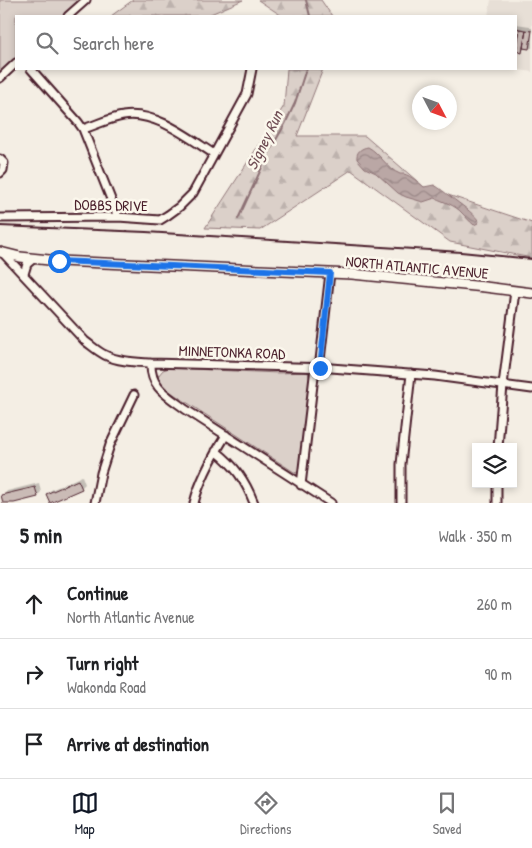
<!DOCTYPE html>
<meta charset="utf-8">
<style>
:root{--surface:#fff;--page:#f2f2f2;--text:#202124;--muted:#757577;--line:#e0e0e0;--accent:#111827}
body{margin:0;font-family:"Patrick Hand",sans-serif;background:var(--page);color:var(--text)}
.controls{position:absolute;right:15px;bottom:15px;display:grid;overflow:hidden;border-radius:0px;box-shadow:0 2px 8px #0003}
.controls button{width:45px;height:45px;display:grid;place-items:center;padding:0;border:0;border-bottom:1px solid var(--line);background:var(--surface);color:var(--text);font:25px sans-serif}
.compass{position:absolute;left:412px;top:85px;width:45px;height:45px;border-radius:50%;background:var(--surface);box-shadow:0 2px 8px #0003;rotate:131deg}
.stop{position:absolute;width:15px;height:15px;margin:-11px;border:4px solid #1a73e8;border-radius:50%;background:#fff}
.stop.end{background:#1a73e8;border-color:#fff;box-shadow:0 1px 5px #0008}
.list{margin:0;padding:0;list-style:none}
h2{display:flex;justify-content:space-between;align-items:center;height:65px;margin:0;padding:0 20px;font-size:21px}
h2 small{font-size:16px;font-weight:400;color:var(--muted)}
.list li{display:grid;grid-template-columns:32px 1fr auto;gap:15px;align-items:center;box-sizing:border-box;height:70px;padding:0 20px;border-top:1px solid var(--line)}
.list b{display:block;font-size:19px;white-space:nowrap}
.list p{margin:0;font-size:16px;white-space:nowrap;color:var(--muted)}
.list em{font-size:16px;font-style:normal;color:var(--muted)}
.icon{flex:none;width:28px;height:28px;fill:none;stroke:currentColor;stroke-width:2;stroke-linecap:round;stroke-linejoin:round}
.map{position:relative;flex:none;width:532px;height:503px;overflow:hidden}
.search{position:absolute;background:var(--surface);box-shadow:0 2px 8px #0003;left:15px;right:15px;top:15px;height:55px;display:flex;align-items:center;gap:12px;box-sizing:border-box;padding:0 18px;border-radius:0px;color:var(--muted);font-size:19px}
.sheet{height:275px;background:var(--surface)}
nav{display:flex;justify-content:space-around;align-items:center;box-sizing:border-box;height:70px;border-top:1px solid var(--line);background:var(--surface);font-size:14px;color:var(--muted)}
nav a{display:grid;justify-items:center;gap:2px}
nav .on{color:var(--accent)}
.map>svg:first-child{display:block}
</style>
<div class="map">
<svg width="532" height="503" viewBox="0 0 532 503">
<defs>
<pattern id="forest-firs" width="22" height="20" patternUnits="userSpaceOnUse" patternTransform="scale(1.25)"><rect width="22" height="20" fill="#dbd0c9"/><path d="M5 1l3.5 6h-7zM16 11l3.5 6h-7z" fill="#bdb2ad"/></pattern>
<pattern id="water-waves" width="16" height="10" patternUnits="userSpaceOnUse" patternTransform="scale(1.25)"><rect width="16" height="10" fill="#baa7a5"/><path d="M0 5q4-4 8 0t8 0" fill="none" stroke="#998787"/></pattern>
</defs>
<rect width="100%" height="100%" fill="#f4eee4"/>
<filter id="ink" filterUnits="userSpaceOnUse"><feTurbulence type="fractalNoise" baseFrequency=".02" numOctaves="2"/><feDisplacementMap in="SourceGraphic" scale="10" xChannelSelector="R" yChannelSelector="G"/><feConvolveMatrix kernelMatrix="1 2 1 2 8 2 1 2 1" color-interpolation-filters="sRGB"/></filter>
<g filter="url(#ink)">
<path fill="#e7dfd6" d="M491 0H532V72L514 69H516V16H488Z"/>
<path fill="#dbd0c9" stroke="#92787a" d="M0 0H81L63 16H16V58L0 73Z
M169 368 278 373 308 372 310 380 303 450 307 455V471L297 473 294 472 163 387 159 381 158 376 163 370Z"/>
<path fill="url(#forest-firs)" stroke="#92787a" d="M133 0H243L206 16H111Z
M258 0H321L332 16H282Z
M287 69H323L297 136H365L424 187 532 223V258L450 242 351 170 260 230 205 228 284 106Z"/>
<path fill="url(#water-waves)" stroke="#8d7174" d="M368 147C380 153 387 169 400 174 401 174 402 174 404 174 411 176 418 182 424 187L434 185C440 188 445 193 451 197 461 205 471 211 479 221L478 223 474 225C469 221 466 217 462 213 455 205 444 202 435 198L423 202 406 197 398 193 376 173 365 168 357 159C356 152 361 148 368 147Z"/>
<path fill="#0003" d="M516 24 530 26V28H532V48L526 47 522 51 518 46H516Z
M82 476 85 484 81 488 47 494 51 490Z
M39 483 41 492 37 496 9 503H4L3 496 7 491Z"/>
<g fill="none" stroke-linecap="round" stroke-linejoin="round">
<path stroke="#8d7174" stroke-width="2" d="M306 0 310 16
M238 219 269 152 285 124 295 103 306 69"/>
</g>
<path fill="#cabbb6" stroke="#4a1f2b" d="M516 28 520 29 516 47Z
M520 29 526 30 522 53 516 51Z
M526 30 532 31 529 49 523 48Z
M78 480 82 489 50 503 46 494Z
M35 487 38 497 14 503H3L1 495Z"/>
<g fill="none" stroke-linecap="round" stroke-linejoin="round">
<g stroke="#4a1f2b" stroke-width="11">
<path id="minor" d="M68 16 86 0
M31 69 78 122 83 129 118 217
M0 78 16 63
M83 129C96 125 110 118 123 116 154 110 189 138 214 154
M0 159 4 163 3 170 0 173
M0 218 118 217 160 220 168 215 179 207 193 193 247 94 252 69
M3 253 85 341C92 346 97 351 105 355 119 362 136 362 151 363L331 368 435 376 532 389
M24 274 27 264 33 259
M151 363C150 388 168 396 185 409L331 503
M319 369 330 273
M498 447 503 385 515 291
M216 451C235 466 245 480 254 503
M301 485 315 368
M95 503 101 473 110 445 134 395
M194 503C200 479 213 456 226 435
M401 503V464L411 374
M497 503V484"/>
</g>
<g stroke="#4a1f2b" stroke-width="12">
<path id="tertiary" d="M0 252 20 257 59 261 352 274 485 287 532 293"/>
</g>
<use href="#minor" stroke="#fbf7ec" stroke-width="7"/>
<use href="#tertiary" stroke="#fbf7ec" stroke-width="9"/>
<path stroke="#4a1f2b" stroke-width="2" d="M0 226 146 232 461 252 532 259"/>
</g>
</g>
<g fill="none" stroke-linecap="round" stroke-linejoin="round" filter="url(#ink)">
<path stroke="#1a73e8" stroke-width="6" d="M59 261 330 273 320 368"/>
</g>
<g text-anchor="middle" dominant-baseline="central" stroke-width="5" stroke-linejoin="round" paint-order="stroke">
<g font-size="15" fill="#4a1f2b" stroke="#fbf7ec">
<text transform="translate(111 205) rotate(1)">DOBBS DRIVE</text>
<text transform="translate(417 267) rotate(5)">NORTH ATLANTIC AVENUE</text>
<text transform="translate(232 352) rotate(2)">MINNETONKA ROAD</text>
</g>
<g font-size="16" font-style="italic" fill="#714f56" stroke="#fbf7ec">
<text transform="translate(264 140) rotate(-64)">Signey Run</text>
</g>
</g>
</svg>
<div class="controls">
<button><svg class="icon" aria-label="layers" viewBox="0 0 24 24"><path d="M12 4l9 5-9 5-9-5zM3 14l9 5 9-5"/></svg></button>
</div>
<svg class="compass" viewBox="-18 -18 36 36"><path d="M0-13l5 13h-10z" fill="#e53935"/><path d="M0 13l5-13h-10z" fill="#757577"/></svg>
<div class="stop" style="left:59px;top:261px"></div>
<div class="stop end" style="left:320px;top:368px"></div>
<div class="search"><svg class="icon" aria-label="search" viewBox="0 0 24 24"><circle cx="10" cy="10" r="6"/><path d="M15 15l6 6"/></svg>Search here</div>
</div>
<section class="sheet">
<h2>5 min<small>Walk · 350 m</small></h2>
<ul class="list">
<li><svg class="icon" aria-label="ahead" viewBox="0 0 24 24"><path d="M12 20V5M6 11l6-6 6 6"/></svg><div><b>Continue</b><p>North Atlantic Avenue</p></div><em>260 m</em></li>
<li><svg class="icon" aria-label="right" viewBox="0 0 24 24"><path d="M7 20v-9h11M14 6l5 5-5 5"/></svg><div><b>Turn right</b><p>Wakonda Road</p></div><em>90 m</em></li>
<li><svg class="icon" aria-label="arrive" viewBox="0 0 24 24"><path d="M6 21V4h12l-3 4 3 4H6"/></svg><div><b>Arrive at destination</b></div></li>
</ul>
</section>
<nav>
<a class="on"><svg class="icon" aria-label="map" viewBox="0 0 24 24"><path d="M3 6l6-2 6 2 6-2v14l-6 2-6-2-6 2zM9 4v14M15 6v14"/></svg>Map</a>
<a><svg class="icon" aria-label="directions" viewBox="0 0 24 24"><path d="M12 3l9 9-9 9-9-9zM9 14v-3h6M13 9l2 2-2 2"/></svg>Directions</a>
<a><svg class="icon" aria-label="saved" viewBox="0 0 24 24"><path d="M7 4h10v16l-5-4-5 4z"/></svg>Saved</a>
</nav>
